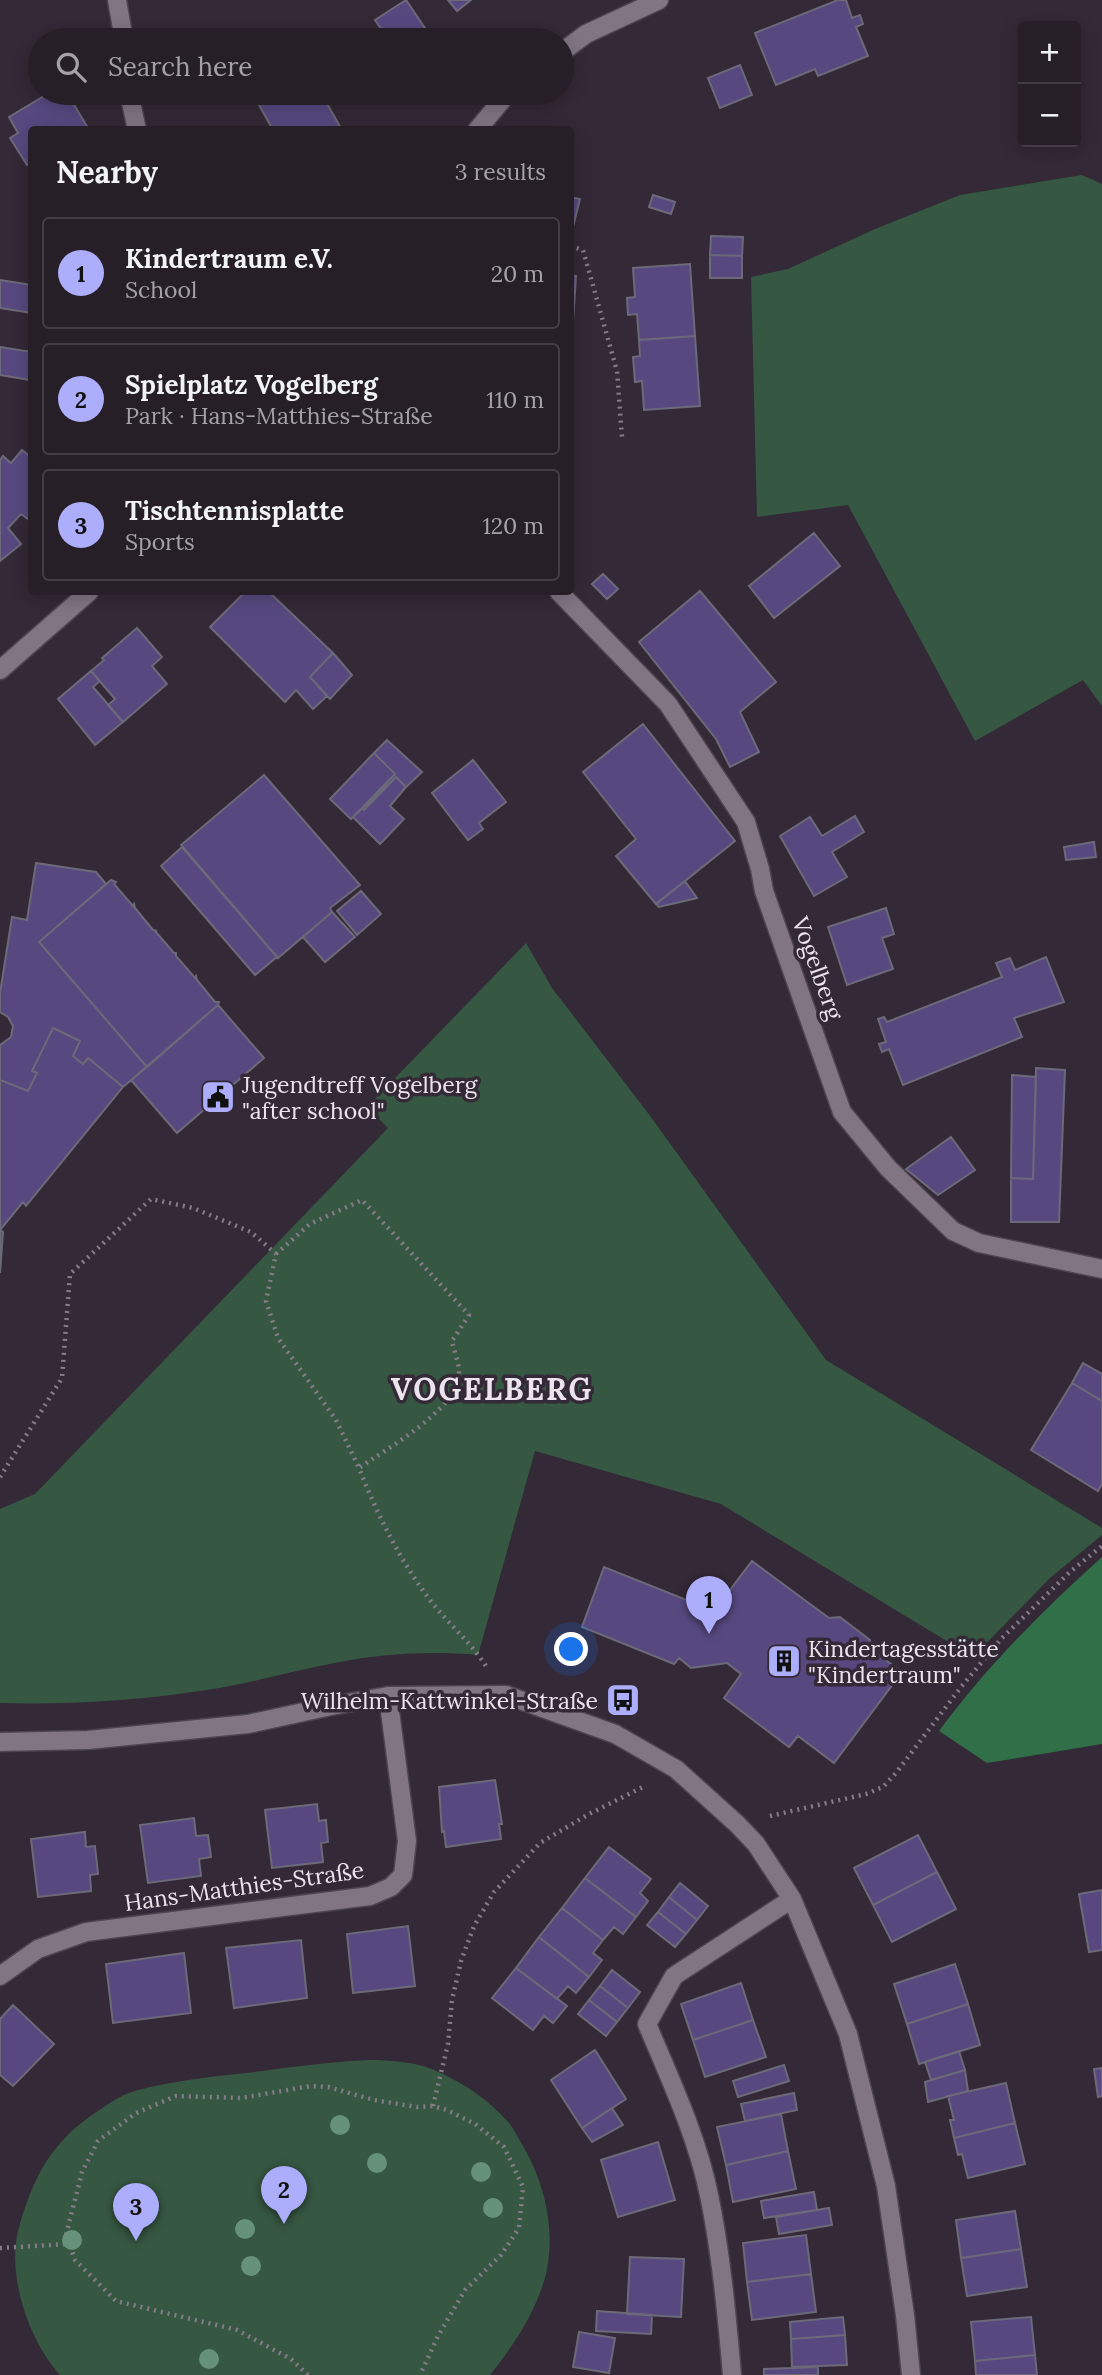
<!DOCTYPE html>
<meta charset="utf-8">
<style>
:root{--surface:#271f28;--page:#2f2730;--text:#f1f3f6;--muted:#a4a2a8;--line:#433d45;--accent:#adaefb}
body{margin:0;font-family:Lora,serif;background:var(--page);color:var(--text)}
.controls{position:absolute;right:21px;top:21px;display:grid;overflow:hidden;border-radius:7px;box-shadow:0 4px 18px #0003}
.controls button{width:63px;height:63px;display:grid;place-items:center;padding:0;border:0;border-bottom:2px solid var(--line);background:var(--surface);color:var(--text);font:35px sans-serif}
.you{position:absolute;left:572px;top:1650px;width:24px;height:24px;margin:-18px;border:5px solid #fff;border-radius:50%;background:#1a73e8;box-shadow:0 0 0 10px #1a73e833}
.badge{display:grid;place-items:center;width:46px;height:46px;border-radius:50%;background:var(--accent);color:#111;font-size:23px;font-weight:700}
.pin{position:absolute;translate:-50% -58px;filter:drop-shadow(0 2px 4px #0008)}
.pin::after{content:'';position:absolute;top:37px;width:24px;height:21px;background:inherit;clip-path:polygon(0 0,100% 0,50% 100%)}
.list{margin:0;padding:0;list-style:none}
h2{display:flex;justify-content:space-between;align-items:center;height:91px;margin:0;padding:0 28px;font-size:30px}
h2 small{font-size:23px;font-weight:400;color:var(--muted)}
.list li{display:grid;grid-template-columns:46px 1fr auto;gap:21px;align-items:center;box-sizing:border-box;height:112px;margin:0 14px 14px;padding:0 14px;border:2px solid var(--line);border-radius:7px}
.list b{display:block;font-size:26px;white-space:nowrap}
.list p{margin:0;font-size:23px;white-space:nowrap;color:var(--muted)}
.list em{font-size:23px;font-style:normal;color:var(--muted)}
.icon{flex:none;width:38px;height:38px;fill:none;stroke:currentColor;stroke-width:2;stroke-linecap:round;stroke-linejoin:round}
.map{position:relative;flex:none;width:1102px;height:2375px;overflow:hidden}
.search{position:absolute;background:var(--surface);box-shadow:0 4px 18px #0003;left:28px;top:28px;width:546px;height:77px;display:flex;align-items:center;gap:18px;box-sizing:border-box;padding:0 24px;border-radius:38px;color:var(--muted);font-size:26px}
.panel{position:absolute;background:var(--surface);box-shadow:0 4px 18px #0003;left:28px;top:126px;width:546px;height:469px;border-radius:7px}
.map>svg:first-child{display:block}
</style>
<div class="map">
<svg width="1102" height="2375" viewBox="0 0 1102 2375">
<rect width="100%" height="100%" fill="#342936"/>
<path fill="#365742" d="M1082 175 1102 184V706L1083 680 975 741 848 505 757 517 751 277 788 269 875 229 960 195Z
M526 943 552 988 648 1113 826 1360 1102 1528V1535L1050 1578 973 1657 721 1504 535 1451 478 1655C432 1651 386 1653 340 1662 299 1669 260 1681 219 1688 148 1700 73 1705 0 1703V1509L35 1494 388 1128 367 1107Z
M368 2060C392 2060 419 2062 441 2073 465 2084 491 2102 509 2123 513 2128 517 2135 520 2141 545 2181 557 2232 545 2278 534 2315 514 2345 490 2375H60C29 2341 7 2276 18 2231 32 2179 51 2141 98 2111 109 2103 123 2094 135 2091 170 2081 210 2077 246 2073 286 2068 327 2062 368 2060Z"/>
<path fill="#316f49" d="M1102 1557V1744L987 1763 939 1731C987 1666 1042 1611 1102 1557Z"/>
<path fill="#574980" stroke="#6c6979" stroke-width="2" d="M406 0 433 40H370L383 32 375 20Z
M448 0H471L457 11Z
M838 0H846L852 18 860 15 863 24 856 27 868 56 818 76 815 69 776 85 755 33Z
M740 65 752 95 720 108 708 78Z
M49 93H67L88 128 32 130V162L27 165 10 138 18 133 9 117Z
M279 93H321L342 130H273L259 105Z
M653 195 675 202 671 214 649 207Z
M570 197 580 199 572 231H570Z
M711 236 743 237 742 256 710 255Z
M710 255 742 256V278H710Z
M690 264 695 336 639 340 637 314 628 315 627 298 635 297 633 268Z
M570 276H576L573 322H570Z
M0 280 32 285V313L0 308Z
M695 336 700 406 644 410 642 381 635 382 633 357 640 356 639 340Z
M0 347 32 352 30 380 0 375Z
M22 450 32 458V522L21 514 8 528 21 544 0 561V460L3 456 11 463Z
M814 533 840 566 774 618 749 586Z
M603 574 618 589 607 599 592 584Z
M700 591 776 682 740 712 759 752 730 767 716 739 639 642Z
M245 592H269L333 653 310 677 327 696 313 709 296 690 285 702 210 627Z
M137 628 162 657 152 666 167 684 123 722 108 705 115 699 91 671 104 660 102 658Z
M333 653 352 675 330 699 310 677Z
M91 671 100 681 93 687 123 722 95 745 58 699Z
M643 724 735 841 656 904 616 856 636 839 583 772Z
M387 740 422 772 406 787 396 777 364 810 362 808 395 774 374 753Z
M374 753 395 774 351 819 330 799Z
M473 760 506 802 479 823 483 829 468 840 432 793Z
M264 775 360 885 330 908 332 912 278 958 181 845Z
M396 777 406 787 390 806 404 819 380 844 353 817Z
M855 816 864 832 832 852 847 877 814 896 780 836 810 817 822 836Z
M1094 842 1096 857 1066 860 1064 847Z
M182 847 277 957 255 975 161 866Z
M36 863 96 872 106 884 39 942 147 1067 123 1087 88 1058 83 1064 73 1056 80 1041 53 1028 32 1071 37 1073 28 1091 0 1080V1045L11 1037 13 1026 8 1017 0 1012V993L12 917 27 920Z
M111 880 116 882 114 884 133 906 134 904 135 908 153 930 157 931H155L174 953H176V956L195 978 196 976 197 980 215 1002H219L218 1005 147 1067 39 942Z
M685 881 697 898 659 907 656 904Z
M361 891 381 914 357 935 337 911Z
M886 908 894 934 882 938 893 969 847 985 828 927Z
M332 912 355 937 325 962 303 937Z
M1046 957 1064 1002 1014 1018 1022 1037 903 1085 889 1049 882 1052 879 1044 886 1042 878 1019 884 1017 887 1022 1002 977 996 963 1010 958 1015 970Z
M218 1005 264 1058 177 1133 131 1080Z
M53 1028 80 1041 73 1056 83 1064 88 1058 123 1087 26 1206 23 1202 0 1230 3 1232 0 1273V1080L28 1091 37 1073 32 1071Z
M1036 1068 1065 1070 1059 1222H1011V1178L1033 1179Z
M1012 1075 1036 1077 1033 1179 1011 1178Z
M951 1137 975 1170 938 1195 906 1169Z
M1083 1363 1102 1374V1401L1072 1383Z
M1072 1383 1102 1401V1484L1098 1491 1031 1450Z
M752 1561 829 1618 840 1617 870 1640 872 1650 902 1672 834 1763 798 1736 789 1747 724 1698 741 1674 727 1663 691 1668 679 1658 674 1664 582 1627 604 1567 714 1611Z
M495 1780 502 1824H499L501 1839 446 1847 444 1831 442 1832 439 1787Z
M317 1804 319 1821 326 1820 328 1842 321 1843 323 1862 272 1868 265 1810Z
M194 1818 196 1836 208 1835 211 1857 199 1859 201 1876 148 1883 140 1825Z
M85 1832 86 1847 95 1846 98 1874 90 1875 91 1891 38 1897 31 1839Z
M918 1835 937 1872 873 1905 854 1868Z
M609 1847 651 1879 640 1893 648 1901 636 1917 585 1878Z
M937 1872 956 1909 892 1942 873 1905Z
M585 1878 636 1917 623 1934 614 1927 603 1940 562 1908Z
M680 1883 708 1906 697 1920 669 1897Z
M1102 1890V1950L1089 1952 1079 1894Z
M669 1897 697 1920 686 1934 658 1912Z
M562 1908 603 1940 593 1953 602 1960 589 1977 539 1937Z
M658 1912 686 1934 675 1947 647 1925Z
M408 1926 415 1986 353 1993 347 1934Z
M539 1937 589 1977 576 1993 568 1986 557 1999 516 1968Z
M301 1940 307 1998 234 2008 226 1948Z
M184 1953 191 2013 113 2023 106 1964Z
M955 1964 968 2004 907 2024 894 1984Z
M516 1968 567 2006 553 2023 544 2016 533 2030 492 1998Z
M612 1970 640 1992 628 2008 600 1986Z
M741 1983 753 2020 693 2040 681 2004Z
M600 1986 628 2008 617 2022 589 2000Z
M589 2000 617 2022 606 2036 578 2014Z
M968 2004 980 2045 919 2064 907 2024Z
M13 2005 54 2044 13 2086 0 2075V2019Z
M753 2020 766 2057 705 2077 693 2040Z
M595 2050 626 2099 582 2128 551 2080Z
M959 2051 965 2070 931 2080 925 2062Z
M784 2065 789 2081 738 2097 733 2081Z
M1102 2068V2096L1098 2097 1094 2069Z
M965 2070 968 2091 928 2102 925 2082Z
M1006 2083 1015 2123 954 2138 950 2120H954L948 2096Z
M794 2093 797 2110 745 2121 741 2104Z
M612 2108 623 2125 592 2142 582 2128Z
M781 2114 788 2151 726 2165 717 2127Z
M1015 2123 1025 2164 968 2178 962 2154 958 2155 954 2138Z
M658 2142 675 2200 618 2217 601 2160Z
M788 2151 796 2189 733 2202 726 2165Z
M814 2192 817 2210 764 2218 761 2201Z
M829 2208 832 2225 779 2234 776 2217Z
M1015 2211 1021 2249 961 2258 956 2220Z
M806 2235 811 2274 747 2282 743 2243Z
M1021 2249 1027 2287 967 2296 961 2258Z
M630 2257 684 2259 681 2317 627 2314Z
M811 2274 816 2312 752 2320 747 2282Z
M597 2311 652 2315 651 2334 596 2331Z
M843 2317 845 2335 791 2339 790 2322Z
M1031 2317 1035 2355 975 2361 971 2322Z
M579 2332 615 2338 609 2373 573 2367Z
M845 2335 847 2365 792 2367 791 2339Z
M1035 2355 1037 2375H976L975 2361Z
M818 2367V2375H764V2369Z"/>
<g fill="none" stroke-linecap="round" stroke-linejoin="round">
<g stroke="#4d444f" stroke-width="21">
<path id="minor" d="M117 0 124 40
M562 52 586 34 659 0
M129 93 137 130
M477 130 508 93
M559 592 668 704 746 822 760 869 764 891 842 1112 888 1168 953 1231 979 1243 1102 1269
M0 670 89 592
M0 1742 88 1740 248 1724 331 1706 388 1696 506 1695 615 1734 676 1769 737 1824 756 1844 792 1899 848 2034 886 2186 905 2315 911 2375
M0 1976 38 1949 86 1932 370 1896 391 1887 403 1875 407 1841 388 1696
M732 2375C727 2317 721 2252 709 2195 697 2136 670 2079 647 2024L674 1976 792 1899"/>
</g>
<path stroke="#867d88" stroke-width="4.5" stroke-dasharray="2 5" stroke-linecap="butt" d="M570 246 583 250 617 371 622 437
M276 1254 310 1224 362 1200 469 1315 452 1341C454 1351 459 1363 459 1373 459 1409 386 1449 359 1468 378 1516 401 1563 433 1604 450 1625 471 1643 486 1666
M0 1477 62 1378 70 1274 151 1199 193 1208 251 1232 276 1254 266 1301 278 1338 336 1420 359 1468
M770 1816 866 1794 883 1787 896 1773 961 1687 1002 1638 1071 1571 1102 1546
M433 2106 448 2044 452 2000 461 1961 474 1926 494 1892 540 1843 589 1814 645 1786
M0 2248 67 2244
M308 2375 291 2359 237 2330 116 2301 75 2260 66 2235 82 2172 98 2141 136 2113 176 2096 241 2098 311 2086 328 2087 374 2100 417 2107 433 2106 447 2110 475 2124 504 2147 523 2187 519 2228 501 2255 465 2290 438 2336 420 2375"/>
<use href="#minor" stroke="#817583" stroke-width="18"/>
</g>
<g fill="#669279">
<circle cx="340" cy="2125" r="10"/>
<circle cx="377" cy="2163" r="10"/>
<circle cx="481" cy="2172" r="10"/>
<circle cx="493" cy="2208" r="10"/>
<circle cx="245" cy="2229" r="10"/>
<circle cx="72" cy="2240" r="10"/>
<circle cx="251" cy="2266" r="10"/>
<circle cx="209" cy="2359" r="10"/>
</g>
<defs>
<g id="civic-square" transform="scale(1.75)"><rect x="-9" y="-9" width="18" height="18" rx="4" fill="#adaefb" stroke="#342936"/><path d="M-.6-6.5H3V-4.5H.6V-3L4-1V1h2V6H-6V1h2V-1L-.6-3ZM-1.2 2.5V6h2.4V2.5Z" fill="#111"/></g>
<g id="building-square" transform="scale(1.75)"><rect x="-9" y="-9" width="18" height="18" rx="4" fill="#adaefb" stroke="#342936"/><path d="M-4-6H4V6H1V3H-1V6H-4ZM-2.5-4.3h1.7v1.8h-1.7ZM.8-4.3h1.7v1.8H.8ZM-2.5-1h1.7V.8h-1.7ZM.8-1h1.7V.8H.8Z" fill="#111"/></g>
<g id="bus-square" transform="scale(1.75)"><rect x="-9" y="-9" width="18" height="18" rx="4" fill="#adaefb" stroke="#342936"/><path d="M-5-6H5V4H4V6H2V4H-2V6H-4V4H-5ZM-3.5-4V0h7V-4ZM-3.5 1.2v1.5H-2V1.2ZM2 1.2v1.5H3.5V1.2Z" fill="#111"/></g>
</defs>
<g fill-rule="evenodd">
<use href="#civic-square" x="218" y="1097"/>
<use href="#building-square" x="784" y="1661"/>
<use href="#bus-square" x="623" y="1700"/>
</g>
<g text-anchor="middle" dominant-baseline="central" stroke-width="7" stroke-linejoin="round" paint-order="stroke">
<g font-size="23" fill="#ebe4ec" stroke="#342936">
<text transform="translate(818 968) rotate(70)">Vogelberg</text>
<text transform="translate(244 1886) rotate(-8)">Hans-Matthies-Straße</text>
</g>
<g font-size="23" fill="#ebe4ec" stroke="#342936" text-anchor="start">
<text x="242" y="1084">Jugendtreff Vogelberg<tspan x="242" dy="26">"after school"</tspan></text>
<text x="808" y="1648">Kindertagesstätte<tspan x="808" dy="26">"Kindertraum"</tspan></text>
<text x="598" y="1700" text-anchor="end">Wilhelm-Kattwinkel-Straße</text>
</g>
<g font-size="30" font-weight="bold" letter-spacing="2" fill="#ebe4ec" stroke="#342936">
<text x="492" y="1389">VOGELBERG</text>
</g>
</g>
</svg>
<div class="controls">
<button>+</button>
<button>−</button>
</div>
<div class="you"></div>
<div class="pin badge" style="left:709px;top:1634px">1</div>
<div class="pin badge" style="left:284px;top:2224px">2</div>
<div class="pin badge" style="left:136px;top:2241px">3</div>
<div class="search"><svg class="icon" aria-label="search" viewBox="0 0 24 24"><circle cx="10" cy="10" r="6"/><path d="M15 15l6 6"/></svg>Search here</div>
<section class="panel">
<h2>Nearby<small>3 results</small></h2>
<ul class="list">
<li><span class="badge">1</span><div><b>Kindertraum e.V.</b><p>School</p></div><em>20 m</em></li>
<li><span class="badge">2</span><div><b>Spielplatz Vogelberg</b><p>Park · Hans-Matthies-Straße</p></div><em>110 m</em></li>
<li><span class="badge">3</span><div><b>Tischtennisplatte</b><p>Sports</p></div><em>120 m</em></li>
</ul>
</section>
</div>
